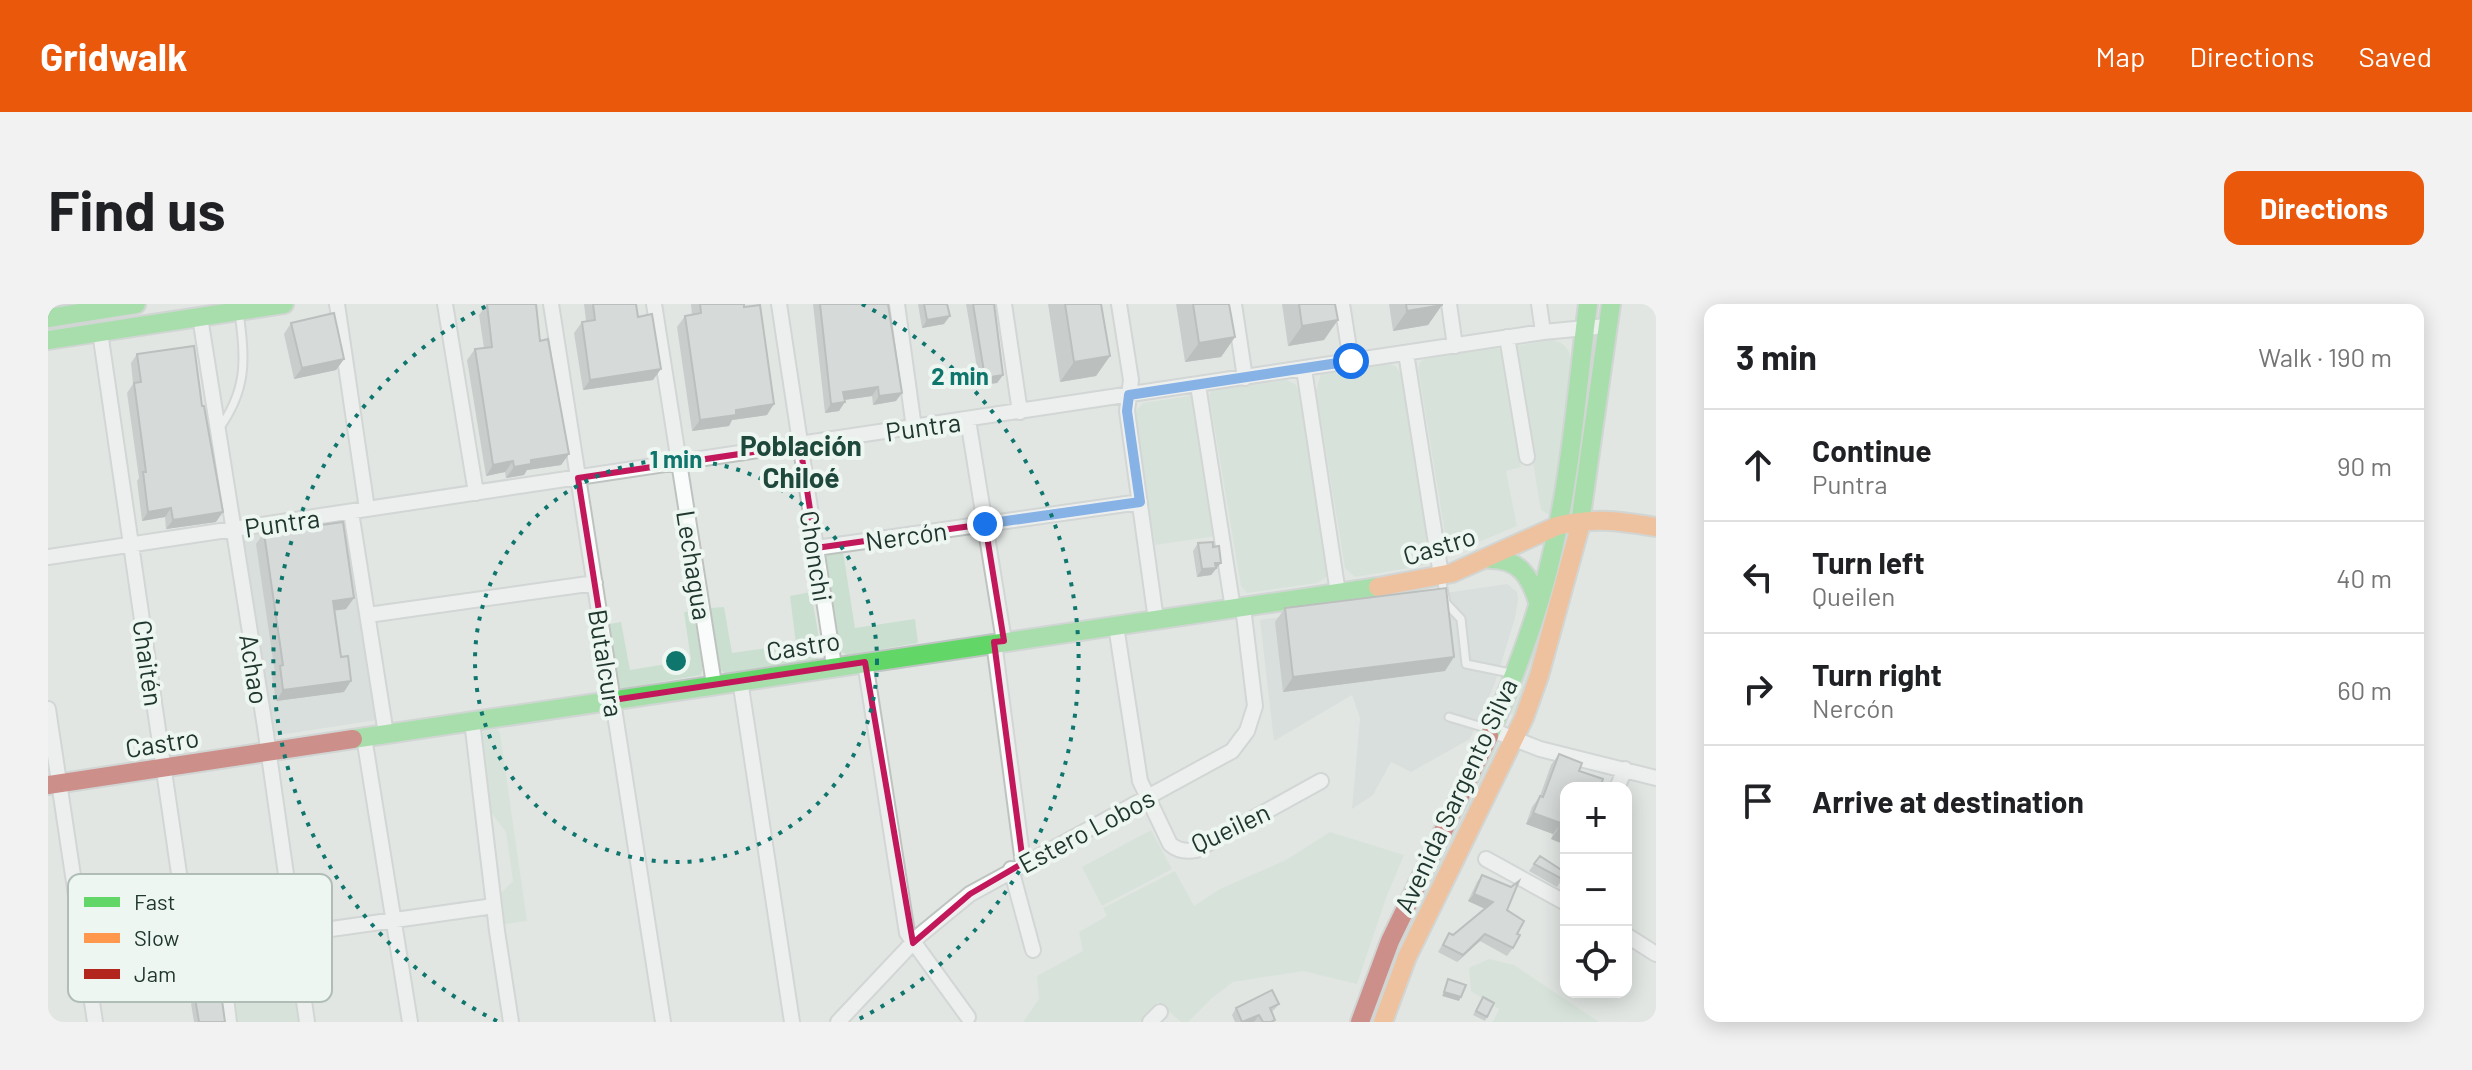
<!DOCTYPE html>
<meta charset="utf-8">
<style>
:root{--surface:#fff;--page:#f2f2f2;--text:#202124;--muted:#757577;--line:#e0e0e0;--accent:#ea580c}
body{margin:0;font-family:Barlow,sans-serif;background:var(--page);color:var(--text)}
.controls{position:absolute;right:24px;bottom:24px;display:grid;overflow:hidden;border-radius:16px;box-shadow:0 4px 20px #0003}
.controls button{width:72px;height:72px;display:grid;place-items:center;padding:0;border:0;border-bottom:2px solid var(--line);background:var(--surface);color:var(--text);font:40px sans-serif}
.stop{position:absolute;width:24px;height:24px;margin:-18px;border:6px solid #1a73e8;border-radius:50%;background:#fff}
.stop.end{background:#1a73e8;border-color:#fff;box-shadow:0 2px 8px #0008}
.list{margin:0;padding:0;list-style:none}
h2{display:flex;justify-content:space-between;align-items:center;height:104px;margin:0;padding:0 32px;font-size:34px}
h2 small{font-size:26px;font-weight:400;color:var(--muted)}
.list li{display:grid;grid-template-columns:52px 1fr auto;gap:24px;align-items:center;box-sizing:border-box;height:112px;padding:0 32px;border-top:2px solid var(--line)}
.list b{display:block;font-size:30px;white-space:nowrap}
.list p{margin:0;font-size:26px;white-space:nowrap;color:var(--muted)}
.list em{font-size:26px;font-style:normal;color:var(--muted)}
.icon{flex:none;width:44px;height:44px;fill:none;stroke:currentColor;stroke-width:2;stroke-linecap:round;stroke-linejoin:round}
.map{position:relative;flex:none;width:1608px;height:718px;overflow:hidden;border-radius:16px}
header{display:flex;align-items:center;gap:48px;box-sizing:border-box;height:112px;padding:0 40px;background:var(--accent);color:#fff}
header strong{font-size:38px}
nav{display:flex;gap:44px;margin-inline-start:auto;font-size:28px}
.intro{display:flex;align-items:center;justify-content:space-between;box-sizing:border-box;height:192px;padding:0 48px}
h1{margin:0;font-size:56px}
.button{padding:20px 36px;border-radius:16px;background:var(--accent);color:#fff;font-size:28px;font-weight:700}
main{display:flex;gap:48px;padding:0 48px}
aside{flex:1;background:var(--surface);border-radius:16px;box-shadow:0 4px 20px #0003}
.map>svg:first-child{display:block}
</style>
<header>
<strong>Gridwalk</strong>
<nav><a>Map</a><a>Directions</a><a>Saved</a></nav>
</header>
<div class="intro"><h1>Find us</h1><a class="button">Directions</a></div>
<main>
<div class="map">
<svg width="1608" height="718" viewBox="0 0 1608 718">
<rect width="100%" height="100%" fill="#e1e6e3"/>
<path fill="#ced7d3" d="M298 214 329 416 224 432 193 230Z
M1459 280 1469 288 1470 295 1467 314 1447 379 1422 435 1363 468 1343 458 1325 491 1304 505 1312 414 1304 391 1226 437 1212 316Z"/>
<path fill="#cadfcf" d="M1503 35C1519 40 1523 46 1523 62L1507 203 1501 211 1493 206 1466 46 1470 42Z
M1448 44 1452 45 1455 50 1473 163 1458 167 1469 222 1402 250 1400 248 1370 64 1372 58 1376 55Z
M1341 60 1348 62 1355 75 1381 253 1374 262 1307 273 1297 264 1268 87 1273 70Z
M1238 76 1247 80 1250 85 1280 272 1269 279 1199 289 1193 282 1161 91 1164 87Z
M1141 92H1145L1168 232 1107 241 1087 108 1095 99Z
M1518 227 1523 229 1521 239 1483 368 1468 410 1463 411V402Z
M790 246 795 248 807 324 867 315 870 339 799 351 792 347 777 252Z
M763 288 772 340 770 355 677 369 672 366 662 304 676 303 684 349 748 340 742 292Z
M645 307 655 363 653 371 571 385 568 383 556 321 573 318 582 366 643 356 636 308Z
M449 425 452 429 479 617 457 620 453 589 465 577 458 528 442 507 433 431 436 427Z
M1449 438 1455 444 1328 718H1320L1344 650 1445 442Z
M1103 526 1124 565 1054 602 1034 563Z
M1282 528 1356 551 1338 594 1309 680 1255 667 1185 678 1164 694 1140 718H1133L1110 698 1092 718H975L991 695 989 672 1035 647 1031 628 1059 612 1055 604 1127 567 1146 602 1172 585 1238 556Z
M237 639 243 650 252 718H188L185 687 187 678 182 670 179 647Z
M1441 655 1466 661 1551 718H1445L1451 705 1423 687 1421 664Z"/>
<g fill="none" stroke-linecap="round" stroke-linejoin="round">
<g stroke="#bec3c0" stroke-width="11">
<path id="lane" d="M170 126C199 87 198 55 191 9
M1393 274 1398 299 1413 315 1418 360 1467 370
M1401 413 1441 425"/>
</g>
<g stroke="#bec3c0" stroke-width="18">
<path id="street" d="M289 0 319 205
M397 0 428 189
M503 0 615 718
M606 0 666 380
M731 0 786 362
M849 0 866 124
M956 0 972 108
M1071 0 1083 76 1079 107 1108 316
M1186 0 1197 74
M1294 0 1303 57
M1401 0 1407 42
M1491 0 1495 28
M152 13 217 423 259 718
M52 28 142 645 148 663 162 667 176 678 181 718
M1459 33 1479 153
M1358 49 1393 271
M1256 65 1290 289
M1150 81 1185 305
M920 116 956 337
M303 208 338 430
M768 244 1092 198
M0 253 1495 28 1559 22
M320 311 547 279
M1068 322 1092 477 1122 540C1130 547 1138 548 1148 546L1273 477
M946 338 975 559
M817 358 859 629 920 713
M692 376 744 718
M0 405 47 718
M424 417 449 627 463 718
M1444 426 1492 445 1608 474
M316 433 362 718
M1569 484 1577 465
M1438 555 1518 599
M963 565 985 646
M1578 631 1608 650
M142 645 446 602
M790 718 872 631 922 590 1184 447 1199 427 1207 402 1195 303
M1102 718 1112 708"/>
</g>
<g stroke="#bdc4c1" stroke-width="22">
<path id="fast" d="M0 14 88 0
M0 36 236 0
M1531 226 1563 0
M1442 255C1471 255 1482 272 1490 298
M1441 432C1466 374 1489 315 1503 254 1523 171 1529 84 1540 0
M305 435 1330 283"/>
</g>
<g stroke="#bdc4c1" stroke-width="22">
<path id="slow" d="M1330 283 1404 269 1509 222C1547 213 1570 217 1608 223
M1335 718 1359 653 1476 414 1491 372 1531 226"/>
</g>
<g stroke="#bdc4c1" stroke-width="22">
<path id="jam" d="M0 481 305 435
M1312 718 1342 637 1441 432"/>
</g>
<use href="#lane" stroke="#fafbfb" stroke-width="7"/>
<use href="#street" stroke="#fafbfb" stroke-width="14"/>
<use href="#fast" stroke="#63d668" stroke-width="18"/>
<use href="#slow" stroke="#ff974d" stroke-width="18"/>
<use href="#jam" stroke="#b3261e" stroke-width="18"/>
</g>
<path fill="#acb0af" d="M439 0 492 37 521 150 513 161 479 166 476 171 458 174 457 168 438 172 419 56 427 45 436 44 431 11Z
M536 0H588L590 13 605 76 535 86 526 29 534 18 538 17Z
M643 0H696L719 111 684 116 681 122 644 127 629 23 637 12 644 11Z
M765 0H840L848 97 825 101 824 92 796 96 791 107 777 109Z
M870 0H899L896 20 874 24Z
M918 0H946L955 71 949 79 932 81Z
M1000 0H1053L1062 52 1048 72 1012 78Z
M1128 0H1181L1187 33 1173 53 1137 58Z
M1234 0H1287L1276 36 1240 42Z
M1341 0H1394V1L1380 21 1345 27Z
M243 19 296 55 288 66 246 75 236 30Z
M89 50 168 218 118 225 117 213 94 217 89 177 91 174 79 89 85 80 83 59Z
M216 229 298 305 286 306 296 388 228 397 224 373 227 369 208 240Z
M1150 239 1167 266 1163 271 1149 273 1145 247Z
M1237 304 1397 367 1235 388 1227 318Z
M1511 450 1518 484V541L1503 535 1505 530 1478 520 1484 503 1492 492 1503 461Z
M1492 552 1518 570 1509 583 1481 567Z
M1434 571 1459 606 1469 630 1465 644 1459 652 1432 637 1409 658 1390 648 1401 629 1405 631 1437 605 1420 597 1429 578Z
M147 694 177 718H146L143 700Z
M1433 697 1439 713 1437 717 1425 711Z
M1231 700 1226 706 1224 707 1226 718H1187L1184 711 1188 704Z"/>
<path fill="#8c908e" d="M1394 1 1380 21 1345 27 1359 7Z
M902 12 896 20 874 24 879 16Z
M1290 16 1276 36 1240 42 1254 22Z
M1187 33 1173 53 1137 58 1151 39Z
M1062 52 1048 72 1012 78 1026 58Z
M296 55 288 66 246 75 254 64Z
M613 65 605 76 535 86 542 76Z
M955 71 949 79 932 81 937 74Z
M830 83 824 92 789 97 795 88Z
M854 89 848 97 825 101 831 92Z
M797 98 791 107 777 109 783 100Z
M726 100 719 111 684 116 681 122 644 127 652 116 688 106Z
M521 150 513 161 479 166 476 171 458 174 466 163 483 156Z
M465 157 457 168 438 172 445 161Z
M123 204 117 213 94 217 100 208Z
M175 208 168 218 118 225 125 216Z
M1167 259H1173L1163 271 1149 273 1154 265Z
M306 294 298 305 277 308 285 297Z
M1406 353 1397 367 1235 388 1245 373Z
M303 377 296 388 228 397 235 386Z
M1485 509 1513 519 1505 530 1478 520Z
M1511 524 1518 527V541L1503 535Z
M1426 590 1445 598 1440 606 1420 597Z
M1437 630 1432 637 1409 658 1415 651Z
M1396 688 1413 693 1411 697 1394 692Z
M1211 711 1206 718H1196Z"/>
<path fill="#c8cdcb" stroke="#8c908e" stroke-width="2" d="M439 0H488L492 37 500 35 521 150 483 156V160L466 163 465 157 445 161 427 45 444 43Z
M545 0H588L590 13 604 10 613 65 542 76 534 18 547 16Z
M652 0H696V3L712 1 726 100 688 106V111L652 116 637 12 653 9Z
M772 0H840L854 89 831 92 830 83 795 88 797 98 783 100Z
M876 0H899L902 12 879 16Z
M925 0H946L955 71 937 74Z
M1017 0H1053L1062 52 1026 58Z
M1145 0H1181L1187 33 1151 39Z
M1251 0H1287L1290 16 1254 22Z
M1358 0H1394V1L1359 7Z
M286 9 296 55 254 64 243 19Z
M146 42 154 102H156L175 208 125 216 123 204 100 208 95 168H98L86 79 93 78 89 50Z
M295 218 306 294 285 297 293 353 300 352 303 377 235 386 232 362 235 361 216 229Z
M1165 238V243L1171 242 1173 259H1167L1168 264 1154 265 1150 239Z
M1398 284 1406 353 1245 373 1237 304Z
M1511 450 1534 459 1531 467 1555 475 1552 484H1518V527L1511 524 1513 519 1485 509 1492 492 1495 493Z
M1492 552 1518 569 1514 575 1486 560Z
M1434 571 1463 583 1471 577 1459 606 1476 617 1469 630 1472 631 1465 644 1437 630 1415 651 1395 641 1401 629 1405 631 1445 598 1426 590Z
M1400 675 1418 681 1413 693 1396 688Z
M1224 686 1231 700 1222 704 1227 716 1223 718H1215L1211 711 1194 718 1188 704Z
M173 689 177 718H151L147 694Z
M1435 693 1446 699 1439 713 1428 707Z"/>
<g fill="none" stroke-linecap="round" stroke-linejoin="round">
<path stroke="#1a73e8" stroke-width="10" d="M937 220 1092 198 1079 107 1081 91 1303 57"/>
</g>
<path d="M0 0H1608V718H0ZM752 141 768 244 937 220 956 337 946 338 975 559 922 590 865 639 817 358 565 396 530 174Z" fill="#e1e6e3" fill-opacity=".55" fill-rule="evenodd"/>
<path fill="none" stroke="#c2185b" stroke-width="6" stroke-linejoin="round" d="M752 141 768 244 937 220 956 337 946 338 975 559 922 590 865 639 817 358 565 396 530 174Z"/>
<g fill="none" stroke="#0f766e" stroke-width="4" stroke-dasharray="4 8">
<circle cx="628" cy="357" r="201"/>
<path d="M449 717A402 402 0 0 1 442 0M814 0A402 402 0 0 1 807 717"/>
</g>
<g text-anchor="middle" dominant-baseline="central" stroke-width="8" stroke-linejoin="round" paint-order="stroke">
<g font-size="26" fill="#203730" stroke="#eef6f1">
<text transform="translate(875 122) rotate(-8)">Puntra</text>
<text transform="translate(234 218) rotate(-8)">Puntra</text>
<text transform="translate(858 231) rotate(-8)">Nercón</text>
<text transform="translate(1391 241) rotate(-17)">Castro</text>
<text transform="translate(769 252) rotate(81)">Chonchi</text>
<text transform="translate(647 261) rotate(81)">Lechagua</text>
<text transform="translate(755 341) rotate(-9)">Castro</text>
<text transform="translate(101 359) rotate(82)">Chaitén</text>
<text transform="translate(559 359) rotate(81)">Butalcura</text>
<text transform="translate(207 365) rotate(81)">Achao</text>
<text transform="translate(114 438) rotate(-9)">Castro</text>
<text transform="translate(1407 491) rotate(-65)">Avenida Sargento Silva</text>
<text transform="translate(1182 523) rotate(-25)">Queilen</text>
<text transform="translate(1038 526) rotate(-28)">Estero Lobos</text>
</g>
<g font-size="28" font-weight="bold" fill="#1e483c" stroke="#eef6f1">
<text x="753" y="141">Población<tspan x="753" dy="32">Chiloé</tspan></text>
</g>
</g>
<rect x="20" y="570" width="264" height="128" rx="12" fill="#eef6f1" stroke="#b0bdb7" stroke-width="2"/>
<rect x="36" y="593" width="36" height="10" fill="#63d668"/>
<rect x="36" y="629" width="36" height="10" fill="#ff974d"/>
<rect x="36" y="665" width="36" height="10" fill="#b3261e"/>
<g font-size="22" fill="#203730">
<text x="86" y="606">Fast</text>
<text x="86" y="642">Slow</text>
<text x="86" y="678">Jam</text>
</g>
<circle cx="628" cy="357" r="12" fill="#0f766e" stroke="#eef6f1" stroke-width="4"/>
<g font-size="24" text-anchor="middle" font-weight="bold" fill="#0f766e" stroke="#eef6f1" stroke-width="8" stroke-linejoin="round" paint-order="stroke">
<text x="912" y="81">2 min</text>
<text x="628" y="164">1 min</text>
</g>
</svg>
<div class="controls">
<button>+</button>
<button>−</button>
<button><svg class="icon" aria-label="locate" viewBox="0 0 24 24"><circle cx="12" cy="12" r="6"/><path d="M12 2v4M12 18v4M2 12h4M18 12h4"/></svg></button>
</div>
<div class="stop" style="left:1303px;top:57px"></div>
<div class="stop end" style="left:937px;top:220px"></div>
</div>
<aside>
<h2>3 min<small>Walk · 190 m</small></h2>
<ul class="list">
<li><svg class="icon" aria-label="ahead" viewBox="0 0 24 24"><path d="M12 20V5M6 11l6-6 6 6"/></svg><div><b>Continue</b><p>Puntra</p></div><em>90 m</em></li>
<li><svg class="icon" aria-label="left" viewBox="0 0 24 24"><path d="M17 20v-9H6M10 6l-5 5 5 5"/></svg><div><b>Turn left</b><p>Queilen</p></div><em>40 m</em></li>
<li><svg class="icon" aria-label="right" viewBox="0 0 24 24"><path d="M7 20v-9h11M14 6l5 5-5 5"/></svg><div><b>Turn right</b><p>Nercón</p></div><em>60 m</em></li>
<li><svg class="icon" aria-label="arrive" viewBox="0 0 24 24"><path d="M6 21V4h12l-3 4 3 4H6"/></svg><div><b>Arrive at destination</b></div></li>
</ul>
</aside>
</main>
